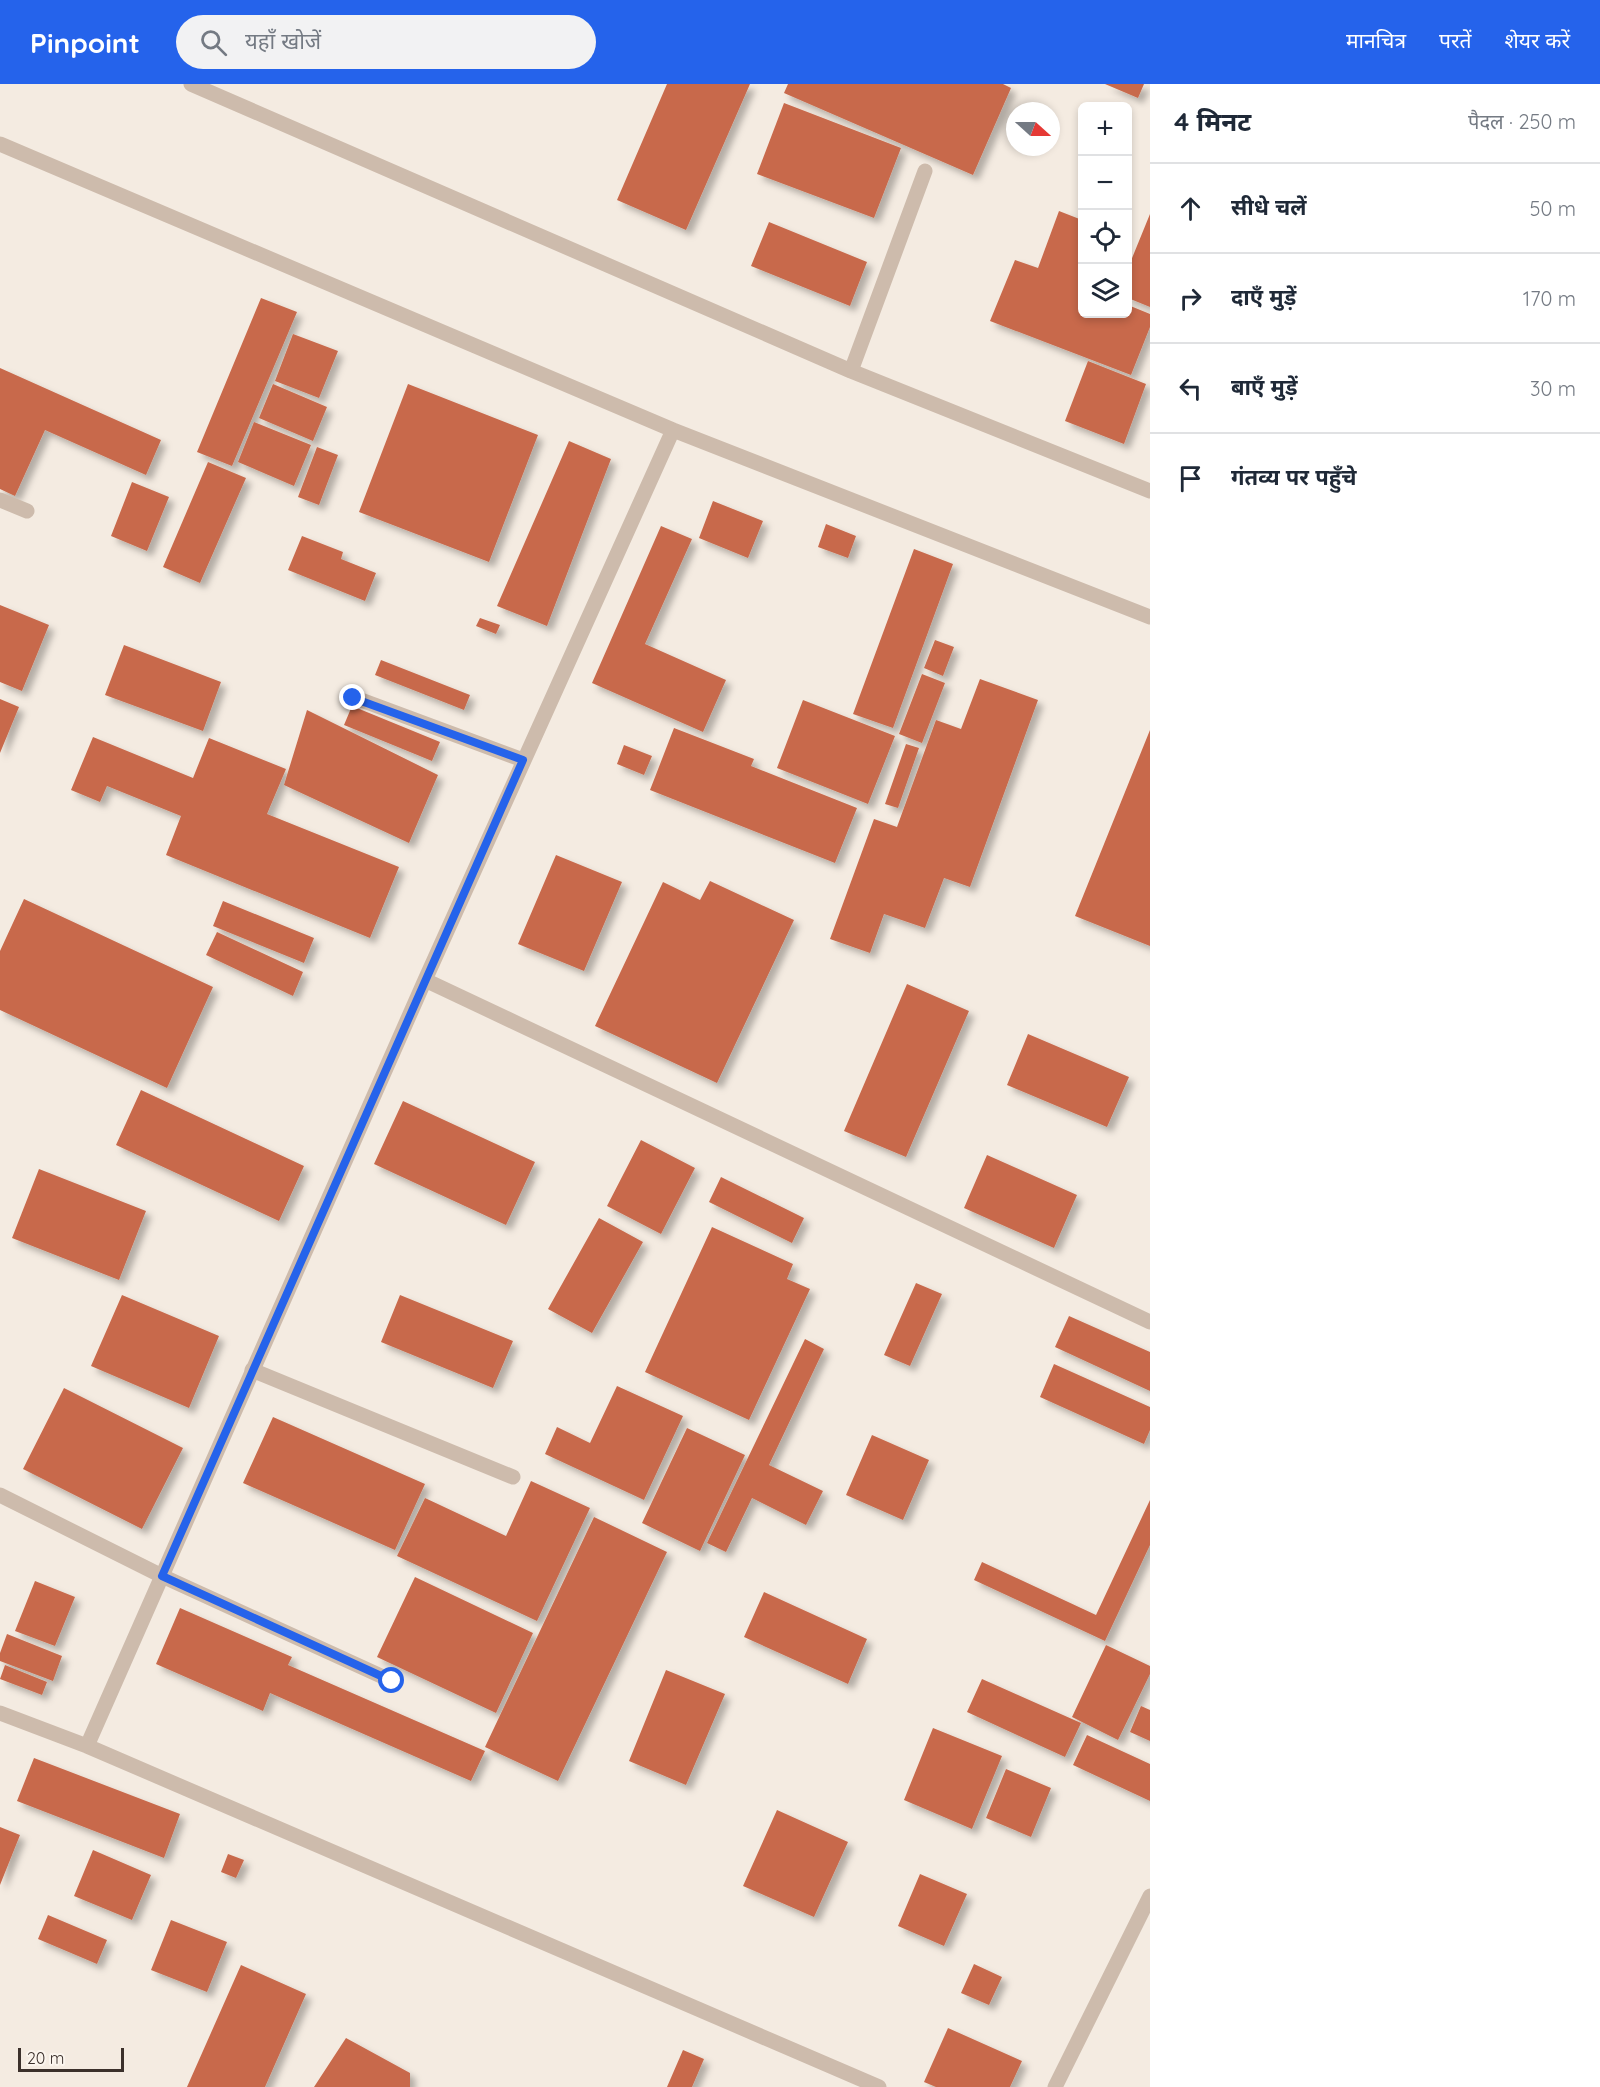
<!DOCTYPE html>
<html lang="hi">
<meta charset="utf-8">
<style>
:root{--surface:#fff;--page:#f2f2f3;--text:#1f2937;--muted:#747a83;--line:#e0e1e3;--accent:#2563eb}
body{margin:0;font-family:Quicksand,"Noto Sans Devanagari",sans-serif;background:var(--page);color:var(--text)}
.controls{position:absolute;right:18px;top:18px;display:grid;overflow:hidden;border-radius:9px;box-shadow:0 3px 9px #0003}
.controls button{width:54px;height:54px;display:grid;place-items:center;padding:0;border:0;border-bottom:2px solid var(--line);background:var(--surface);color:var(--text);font:30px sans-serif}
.compass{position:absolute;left:1006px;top:18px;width:54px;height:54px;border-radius:50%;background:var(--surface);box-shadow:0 3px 9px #0003;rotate:111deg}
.scale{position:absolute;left:18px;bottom:15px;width:106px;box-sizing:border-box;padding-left:6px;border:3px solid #3b302b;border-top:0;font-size:16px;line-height:21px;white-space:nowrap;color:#3b302b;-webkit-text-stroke:4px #fbf5ee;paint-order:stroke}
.stop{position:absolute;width:18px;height:18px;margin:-14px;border:4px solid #2563eb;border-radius:50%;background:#fff}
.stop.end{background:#2563eb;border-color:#fff;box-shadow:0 2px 6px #0008}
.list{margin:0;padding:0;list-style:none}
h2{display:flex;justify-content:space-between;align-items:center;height:78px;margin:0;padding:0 24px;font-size:26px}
h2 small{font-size:20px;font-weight:400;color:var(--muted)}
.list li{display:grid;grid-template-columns:39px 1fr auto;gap:18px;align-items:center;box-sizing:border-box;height:90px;padding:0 24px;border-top:2px solid var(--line)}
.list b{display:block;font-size:22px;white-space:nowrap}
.list em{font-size:20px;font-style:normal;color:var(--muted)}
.icon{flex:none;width:33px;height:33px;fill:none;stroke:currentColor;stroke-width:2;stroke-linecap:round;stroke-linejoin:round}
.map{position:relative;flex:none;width:1150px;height:2003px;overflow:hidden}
header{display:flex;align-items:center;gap:36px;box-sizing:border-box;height:84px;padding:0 30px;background:var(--accent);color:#fff}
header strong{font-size:28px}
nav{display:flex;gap:33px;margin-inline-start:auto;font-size:21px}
.search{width:420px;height:54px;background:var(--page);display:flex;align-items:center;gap:15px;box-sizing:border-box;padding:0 21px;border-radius:33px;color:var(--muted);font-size:22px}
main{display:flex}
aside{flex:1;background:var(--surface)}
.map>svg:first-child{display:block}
</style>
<header>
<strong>Pinpoint</strong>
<div class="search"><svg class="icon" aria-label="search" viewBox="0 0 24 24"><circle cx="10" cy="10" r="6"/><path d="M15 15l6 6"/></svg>यहाँ खोजें</div>
<nav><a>मानचित्र</a><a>परतें</a><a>शेयर करें</a></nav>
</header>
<main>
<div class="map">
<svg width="1150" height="2003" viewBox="0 0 1150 2003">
<defs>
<filter id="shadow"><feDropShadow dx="5.5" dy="5.5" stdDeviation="3" flood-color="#0004"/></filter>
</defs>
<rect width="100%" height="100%" fill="#f4ebe1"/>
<path fill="#c8694b" filter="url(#shadow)" d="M667 0H750L686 146 617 116Z
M788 0H1003L1011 4 973 91 784 9Z
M1105 0H1144L1138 14Z
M784 19 901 64 874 134 757 90Z
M1059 127 1082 136V230H1128V221L1150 230V243L1131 291 990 237 1015 176 1038 184Z
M1150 130V223L1128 214V184Z
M769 138 867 178 850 222 751 182Z
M261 214 297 228 232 382 197 368Z
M293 250 338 267 319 314 275 297Z
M1088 277 1146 300 1124 360 1065 337Z
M0 284 161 356 146 391 45 346 15 412 0 405Z
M273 300 327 323 313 357 259 334Z
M408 300 538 351 489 478 359 428Z
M254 338 311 361 294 402 238 378Z
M569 357 611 375 547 542 497 522Z
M317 363 338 371 319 421 298 413Z
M208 378 246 394 200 499 163 483Z
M132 398 169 413 147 467 111 452Z
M713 417 763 437 748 474 699 454Z
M826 440 856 452 848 474 818 463Z
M661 442 692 455 645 560 726 596 703 648 592 599Z
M302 452 343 468 341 475 376 489 365 517 288 486Z
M914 465 953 480 893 644 853 630Z
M0 521 49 541 22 607 0 598Z
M480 534 500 541 496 550 476 542Z
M935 556 954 563 943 592 924 584Z
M124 561 221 598 203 647 105 611Z
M381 576 470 611 464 626 375 591Z
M922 590 945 599 922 659 899 650Z
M980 595 1038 616 970 803 944 794 925 844 884 830 870 869 830 855 874 735 897 743 936 636 961 645Z
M0 615 19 623 0 669Z
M803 616 895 652 868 720 777 684Z
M352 622 440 658 432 677 344 641Z
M307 626 438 691 409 759 284 701Z
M674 644 754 675 751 682 857 724 835 779 650 706Z
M1150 646V862L1075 832Z
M93 653 193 694 209 654 286 685 267 730 399 783 370 854 166 771 181 732 107 702 100 718 71 706Z
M906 660 919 664 898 724 885 720Z
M624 661 652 672 644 691 617 680Z
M556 771 622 798 584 887 518 860Z
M710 797 794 836 717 999 595 942 663 798 700 816Z
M24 815 213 903 167 1004 0 926V867Z
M223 817 314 854 304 879 213 842Z
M217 848 303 888 293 912 206 871Z
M907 900 969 927 906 1073 844 1047Z
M1028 950 1129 993 1107 1043 1007 1001Z
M141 1006 304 1082 279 1137 116 1061Z
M403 1017 535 1078 506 1141 374 1080Z
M641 1056 695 1084 661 1150 607 1122Z
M987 1071 1077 1111 1054 1164 964 1124Z
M39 1085 146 1127 119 1196 12 1154Z
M721 1093 804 1134 792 1159 709 1118Z
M599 1134 643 1158 592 1249 548 1225Z
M712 1143 793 1180 787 1195 810 1205 749 1336 645 1288Z
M916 1199 942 1210 910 1282 884 1271Z
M122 1211 219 1252 189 1324 91 1282Z
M400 1211 513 1257 493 1304 381 1258Z
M1069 1232 1150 1268V1307L1055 1263Z
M805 1255 824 1265 769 1381 823 1407 806 1441 752 1414 726 1468 707 1459Z
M1054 1280 1150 1323V1346L1144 1360 1040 1313Z
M617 1302 683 1332 644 1416 545 1370 557 1343 590 1359Z
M64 1304 183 1364 142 1445 23 1385Z
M273 1333 425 1400 395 1466 243 1399Z
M687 1344 745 1371 700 1467 642 1439Z
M872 1351 929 1376 903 1436 846 1411Z
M531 1397 590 1424 537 1537 397 1472 425 1414 506 1452Z
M1150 1416V1461L1105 1557 974 1496 982 1478 1096 1531Z
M594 1433 667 1468 558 1697 485 1663Z
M415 1493 533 1549 496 1629 377 1573Z
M35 1497 75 1513 55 1562 15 1547Z
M764 1508 867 1555 848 1600 744 1553Z
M180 1524 292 1573 288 1581 485 1667 471 1697 270 1609 263 1627 156 1580Z
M7 1550 62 1572 53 1597 0 1577V1569Z
M1106 1561 1150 1582V1590L1118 1656 1072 1633Z
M5 1581 47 1598 42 1611 0 1595Z
M666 1586 725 1610 686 1701 629 1677Z
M982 1595 1081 1639 1065 1673 967 1628Z
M1141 1622 1150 1626V1657L1130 1648Z
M933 1644 1002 1672 972 1745 904 1716Z
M1087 1651 1150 1680V1717L1073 1681Z
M34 1674 180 1730 164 1774 17 1717Z
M1006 1685 1051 1704 1031 1753 986 1734Z
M777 1726 848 1758 814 1833 743 1802Z
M0 1743 20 1751 0 1801Z
M93 1766 151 1791 132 1836 74 1812Z
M228 1770 244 1776 236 1794 221 1788Z
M920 1790 967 1810 944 1862 898 1842Z
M48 1831 107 1856 97 1880 38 1855Z
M171 1836 227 1858 207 1908 151 1886Z
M974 1880 1002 1893 989 1921 961 1909Z
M241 1881 306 1910 265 2003H187Z
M948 1944 1022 1977 1010 2003H936L924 1998Z
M346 1954 410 1989V2003H314Z
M683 1966 704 1975 692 2003H667Z"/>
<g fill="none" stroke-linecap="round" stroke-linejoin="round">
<path stroke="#cdbbac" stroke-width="15" d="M0 416 27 427
M353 613 523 676
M252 1286 513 1393
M0 1411 162 1492 392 1597"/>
<path stroke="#cdbbac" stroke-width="15" d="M191 0 851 287 1150 407
M0 60 673 346 1150 533
M851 287 925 87
M425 896 1150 1238
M0 1629 87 1662 879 2003
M87 1662 425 896 673 346
M1055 2003 1150 1812"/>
</g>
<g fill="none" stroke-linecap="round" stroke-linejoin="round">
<path stroke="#2563eb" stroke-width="8" d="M353 614 523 676 162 1492 392 1597"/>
</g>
</svg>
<div class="controls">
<button>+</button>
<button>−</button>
<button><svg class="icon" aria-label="locate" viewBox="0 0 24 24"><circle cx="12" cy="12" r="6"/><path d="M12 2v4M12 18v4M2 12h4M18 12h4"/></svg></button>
<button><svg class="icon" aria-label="layers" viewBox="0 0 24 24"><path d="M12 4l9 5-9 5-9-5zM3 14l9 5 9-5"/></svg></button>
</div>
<svg class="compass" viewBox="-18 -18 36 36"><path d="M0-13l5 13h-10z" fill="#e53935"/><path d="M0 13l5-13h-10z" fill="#747a83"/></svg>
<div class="scale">20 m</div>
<div class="stop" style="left:392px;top:1597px"></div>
<div class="stop end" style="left:353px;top:614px"></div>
</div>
<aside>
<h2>4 मिनट<small>पैदल · 250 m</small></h2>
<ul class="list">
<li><svg class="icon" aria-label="ahead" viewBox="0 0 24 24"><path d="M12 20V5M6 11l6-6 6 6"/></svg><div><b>सीधे चलें</b></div><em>50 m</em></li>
<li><svg class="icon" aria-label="right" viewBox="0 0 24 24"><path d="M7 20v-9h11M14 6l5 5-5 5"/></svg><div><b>दाएँ मुड़ें</b></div><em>170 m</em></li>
<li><svg class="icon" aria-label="left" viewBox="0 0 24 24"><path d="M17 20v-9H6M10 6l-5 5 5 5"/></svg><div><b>बाएँ मुड़ें</b></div><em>30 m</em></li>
<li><svg class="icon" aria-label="arrive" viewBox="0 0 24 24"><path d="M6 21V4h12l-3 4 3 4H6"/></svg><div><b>गंतव्य पर पहुँचे</b></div></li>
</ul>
</aside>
</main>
